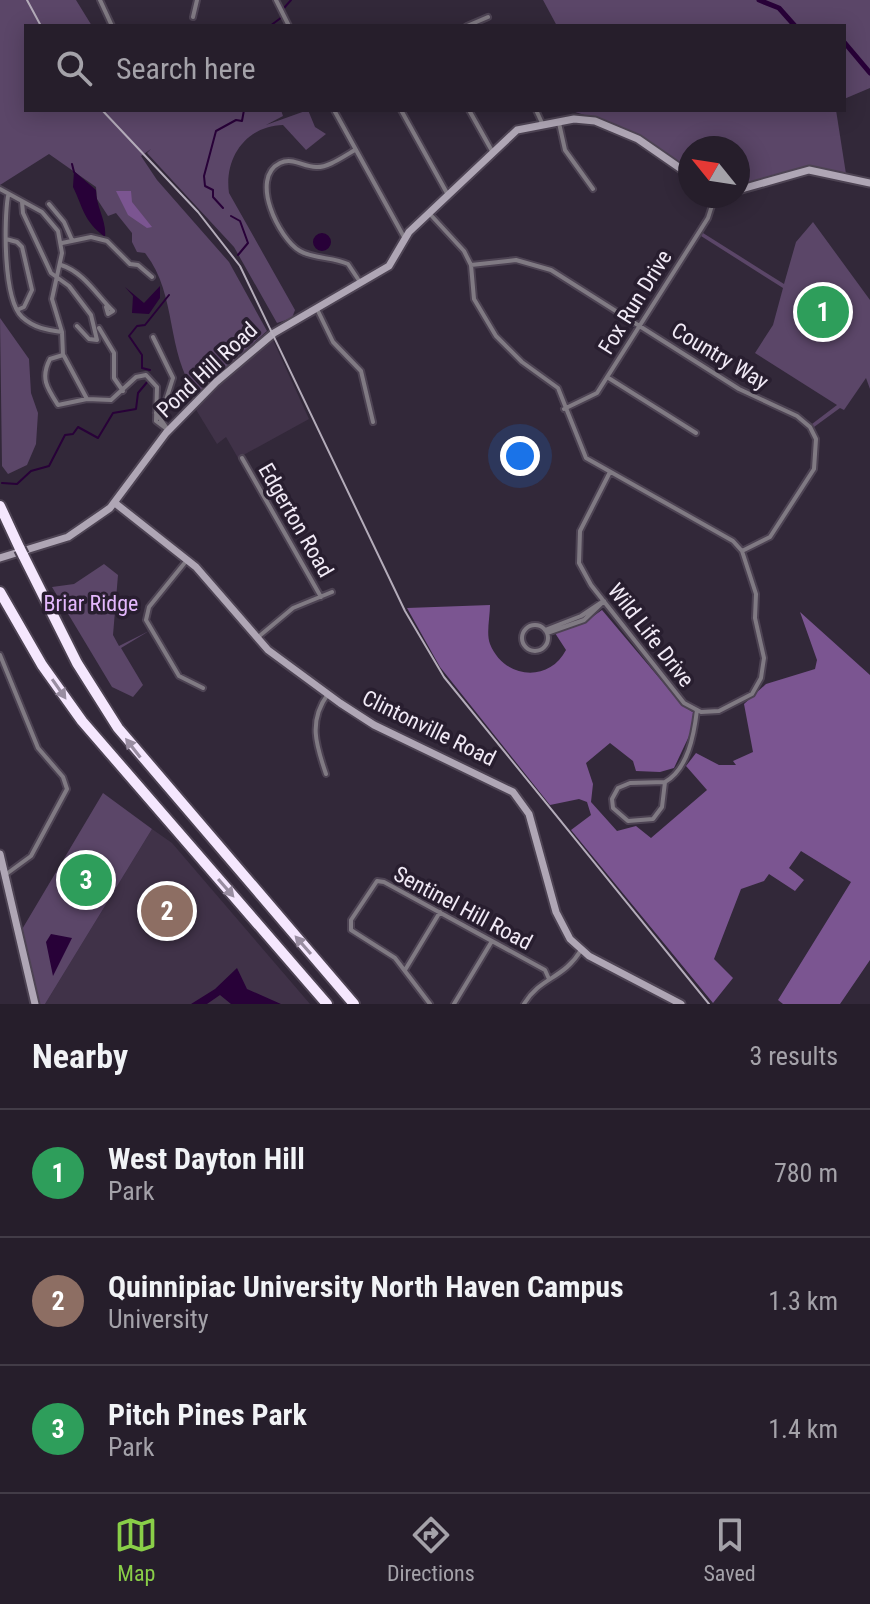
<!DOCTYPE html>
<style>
:root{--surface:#261e2b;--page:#322b37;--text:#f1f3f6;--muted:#a4a2a9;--line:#423c47;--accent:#89ce48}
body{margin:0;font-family:"Roboto Condensed",sans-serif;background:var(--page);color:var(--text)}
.compass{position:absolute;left:678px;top:136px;width:72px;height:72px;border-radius:50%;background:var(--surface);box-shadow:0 4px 20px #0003;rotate:300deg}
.you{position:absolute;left:520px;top:456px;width:28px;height:28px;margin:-20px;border:6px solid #fff;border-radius:50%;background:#1a73e8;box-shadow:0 0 0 12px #1a73e833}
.badge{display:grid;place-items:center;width:52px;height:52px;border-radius:50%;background:var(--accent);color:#fff;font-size:26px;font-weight:700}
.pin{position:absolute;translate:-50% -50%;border:4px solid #fff;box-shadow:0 2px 8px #0006}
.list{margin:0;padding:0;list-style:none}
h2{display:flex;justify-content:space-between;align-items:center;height:104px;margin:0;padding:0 32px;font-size:34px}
h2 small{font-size:26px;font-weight:400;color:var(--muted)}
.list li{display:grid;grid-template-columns:52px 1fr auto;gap:24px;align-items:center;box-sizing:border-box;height:128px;padding:0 32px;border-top:2px solid var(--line)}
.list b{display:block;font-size:30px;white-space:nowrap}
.list p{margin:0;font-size:26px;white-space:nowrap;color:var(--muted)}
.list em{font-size:26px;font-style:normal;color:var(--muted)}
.icon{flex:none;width:44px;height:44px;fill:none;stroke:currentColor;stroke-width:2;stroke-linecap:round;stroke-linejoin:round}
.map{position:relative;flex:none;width:870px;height:1004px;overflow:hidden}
.search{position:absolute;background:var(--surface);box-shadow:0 4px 20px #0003;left:24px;right:24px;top:24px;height:88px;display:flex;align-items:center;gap:20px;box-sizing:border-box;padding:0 28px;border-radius:0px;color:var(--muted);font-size:30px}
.sheet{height:488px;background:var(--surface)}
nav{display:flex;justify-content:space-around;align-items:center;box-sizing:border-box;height:112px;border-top:2px solid var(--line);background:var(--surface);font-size:22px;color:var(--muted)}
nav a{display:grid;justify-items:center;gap:4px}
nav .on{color:var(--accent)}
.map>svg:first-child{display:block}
</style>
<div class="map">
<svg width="870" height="1004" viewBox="0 0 870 1004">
<rect width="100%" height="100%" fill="#322839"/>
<path fill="#403248" d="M272 338 309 419 238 458 226 437 217 444 195 408Z
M152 829 172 843 310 1004H45Z"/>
<path fill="#5b4668" d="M0 0H76L92 26H26V110H281L283 116 266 125 308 110 315 127 326 134 306 150 283 125C246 126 224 158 229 193L295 310 292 318 277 323 234 247 147 153 151 149 141 156 157 180 229 262 267 331 196 394C165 351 178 295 145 253L137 252 132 242V233L116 213 108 216 97 199 96 187 49 154 0 185Z
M543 0H870V88L844 99V26H557Z
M569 110H836L846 174 816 169 738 188V148H690V172L603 121Z
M813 222 870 300V389L866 378 844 410 840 408 814 427 812 424 837 405 755 353 773 325 783 288 701 236 703 233 784 284 796 242Z
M0 318 29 359 31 393 38 413 36 444 27 465 8 474 2 466Z
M104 564 118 575 113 635 119 646 149 631 121 648 143 685 133 697 112 687 52 587 74 584Z
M103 793 152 829 45 1004H38L21 931Z"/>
<path fill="#7b5591" d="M116 191H131L132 202 152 227 147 228 128 215Z
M490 605C490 617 486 634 490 644 504 679 549 683 566 650L555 633 585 622 602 610 682 705 694 713 690 734 674 768 660 772 636 771 633 761 610 743 586 763 593 784 591 802 617 831 636 826 651 838 707 790 686 766 696 753 719 765H736L733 761 753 752 744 704 766 684 815 669 817 660 800 612 870 675V960L840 1004H783L778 1000 851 882 801 851 789 868 804 880 795 891 769 874 764 881 741 889 714 959 733 978 713 1003 571 830 591 815 587 802 579 799 550 805 440 667 407 608Z"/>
<path fill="#280138" d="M74 171 96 190C96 207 107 221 105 237 83 221 83 207 73 187Z
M313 242a9 9 0 1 1 18 0a9 9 0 1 1-18 0Z
M160 286V298L149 314 132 313 133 296 125 287 144 303Z
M51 934 72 938 53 976 46 942Z
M237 968 247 989 281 1004H231L220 995 207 1004H191L215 989Z"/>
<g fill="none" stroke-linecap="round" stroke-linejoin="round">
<path stroke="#280138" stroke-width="2" d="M284 8 291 0
M270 26 282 17
M72 164 74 172
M223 208 213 197V190L205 186 204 176 216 131 236 120 242 121 244 110
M231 216 240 221 248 243 238 255
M150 370 142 368V355L129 336 137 326 145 325 169 295
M2 483 17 484 31 471 49 466 65 435 73 434 78 427 98 438 113 413 136 409 138 393 148 381"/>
<path stroke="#280138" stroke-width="5" d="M759 0 779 8 795 26
M844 42 870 73"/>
<g stroke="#4d4353" stroke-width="8">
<path id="street" d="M100 0 112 26
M276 0 289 26
M193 17 197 0
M467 26 488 17
M334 110 404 237
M401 110 448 195
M469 110 492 151
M536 110 542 123
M559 123 565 150 593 189
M355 150C344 156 328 168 316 167 303 167 293 157 280 163 249 178 279 239 300 251 314 259 333 257 348 264L360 282
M0 189 42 212 58 231 62 253 52 299 62 332
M8 196C4 220 3 299 22 317 34 328 47 330 62 332L63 355
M22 202 23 213 51 273 69 286 91 315 97 340 89 339 77 326
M49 204 64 222 72 240
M429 213 464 251 471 265 474 299 496 336 522 362 558 388 586 458 733 541 742 551
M6 239 17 242 22 247 32 290 24 307 17 310
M62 243 91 237 107 241 130 264 138 265 152 277
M61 265C84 272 98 297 113 311L108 314 106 307
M471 265 516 260 551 270 739 389 797 416 810 427 816 439 814 469 770 537 742 551
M317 309 333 342 361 371 373 422
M99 328 114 353V378L123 391
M153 337 173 378 165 403 156 413
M63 355 50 359C40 378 47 388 58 405L87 399 111 400 136 377 146 375 157 387 156 421 168 430
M64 356 87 399
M607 377 696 433
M564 409 597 393 708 218 715 196
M156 413 168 430
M242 458 321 597
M610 472 580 531 579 563 591 585 684 703 701 712 719 711 752 694 761 678 764 658 755 618 756 594 742 551
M187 560 149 607 146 620 179 676 203 688
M522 638a13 13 0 1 1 26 0a13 13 0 1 1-26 0Z
M545 630 581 616 602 602
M547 633 584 620 604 601
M257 638 293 608 332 592
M0 655 38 748 63 777 67 789 31 856 5 875
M326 774C316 745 308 721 328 694
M665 782 662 807 653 819 628 821 613 808 612 799 618 788 630 783Z
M665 782C688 769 694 735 697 710
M405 970 440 912
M430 1004 395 958 351 930V920L377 881 384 882 545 970 549 979
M454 1004 492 941
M524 1004C540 977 564 979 581 950"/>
</g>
<g stroke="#4d4353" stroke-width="11">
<path id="secondary" d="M738 190 809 170 870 183
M115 503 196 567 268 650 340 703 374 725 513 792 529 814 556 912 570 939 589 956 681 1004
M0 558 68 537 110 508 166 433 216 382 274 333 389 266 409 232 517 130 574 119 595 121 638 139 690 175
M0 854 35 1004"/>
</g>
<g stroke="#4d4353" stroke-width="14">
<path id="highway" d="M0 506 20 549
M23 555 77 663 118 728 354 1004
M0 592 42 665 82 721 327 1004"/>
</g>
<use href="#street" stroke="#807a83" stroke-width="4"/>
<use href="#secondary" stroke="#afa6b5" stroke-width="7"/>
<use href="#highway" stroke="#f5e7fe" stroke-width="10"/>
<path stroke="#b4acba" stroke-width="2" d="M27 0 41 26
M102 110 198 212 240 266 405 611 444 677 709 1004"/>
<g stroke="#4d4353" stroke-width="14" stroke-linecap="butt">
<path id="highway-bridge" d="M20 549 23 555"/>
</g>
<use href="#highway-bridge" stroke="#f5e7fe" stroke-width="10"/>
</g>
<defs><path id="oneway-solid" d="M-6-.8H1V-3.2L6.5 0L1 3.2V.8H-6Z" transform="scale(2)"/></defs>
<g fill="#998da1">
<use href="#oneway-solid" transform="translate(59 689) rotate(55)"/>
<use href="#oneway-solid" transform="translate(133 748) rotate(-128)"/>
<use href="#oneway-solid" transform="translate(226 888) rotate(49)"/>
<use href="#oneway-solid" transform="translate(303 945) rotate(-131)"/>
</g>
<g text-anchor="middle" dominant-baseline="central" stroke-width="7" stroke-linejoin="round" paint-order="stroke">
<g font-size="22" fill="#f1eaf6" stroke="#281e2f">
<text transform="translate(635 302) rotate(-58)">Fox Run Drive</text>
<text transform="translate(720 356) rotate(31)">Country Way</text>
<text transform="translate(207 370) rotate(-43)">Pond Hill Road</text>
<text transform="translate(296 520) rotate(60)">Edgerton Road</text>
<text transform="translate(651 635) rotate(52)">Wild Life Drive</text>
<text transform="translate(429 728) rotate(26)">Clintonville Road</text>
<text transform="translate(463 908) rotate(28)">Sentinel Hill Road</text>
</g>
<g font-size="22" fill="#e4b8fd" stroke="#281e2f">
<text x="91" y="603">Briar Ridge</text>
</g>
</g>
</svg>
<svg class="compass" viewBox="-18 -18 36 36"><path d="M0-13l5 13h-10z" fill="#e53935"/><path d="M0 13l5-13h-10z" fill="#a4a2a9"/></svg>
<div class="you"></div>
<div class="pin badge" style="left:823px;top:312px;background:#2e9e5b">1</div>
<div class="pin badge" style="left:167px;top:911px;background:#8d6e63">2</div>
<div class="pin badge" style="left:86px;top:880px;background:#2e9e5b">3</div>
<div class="search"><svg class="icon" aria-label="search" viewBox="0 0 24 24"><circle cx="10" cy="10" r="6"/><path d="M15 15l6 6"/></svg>Search here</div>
</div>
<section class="sheet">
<h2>Nearby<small>3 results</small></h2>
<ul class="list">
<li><span class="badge" style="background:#2e9e5b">1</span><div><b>West Dayton Hill</b><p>Park</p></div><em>780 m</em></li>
<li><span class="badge" style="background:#8d6e63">2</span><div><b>Quinnipiac University North Haven Campus</b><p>University</p></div><em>1.3 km</em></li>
<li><span class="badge" style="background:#2e9e5b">3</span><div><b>Pitch Pines Park</b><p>Park</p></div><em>1.4 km</em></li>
</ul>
</section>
<nav>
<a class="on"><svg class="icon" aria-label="map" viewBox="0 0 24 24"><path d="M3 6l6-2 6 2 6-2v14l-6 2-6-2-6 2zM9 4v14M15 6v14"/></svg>Map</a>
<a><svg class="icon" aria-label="directions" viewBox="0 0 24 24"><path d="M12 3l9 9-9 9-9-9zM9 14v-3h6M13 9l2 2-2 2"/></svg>Directions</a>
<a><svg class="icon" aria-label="saved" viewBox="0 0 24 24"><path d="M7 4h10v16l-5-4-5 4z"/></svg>Saved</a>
</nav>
